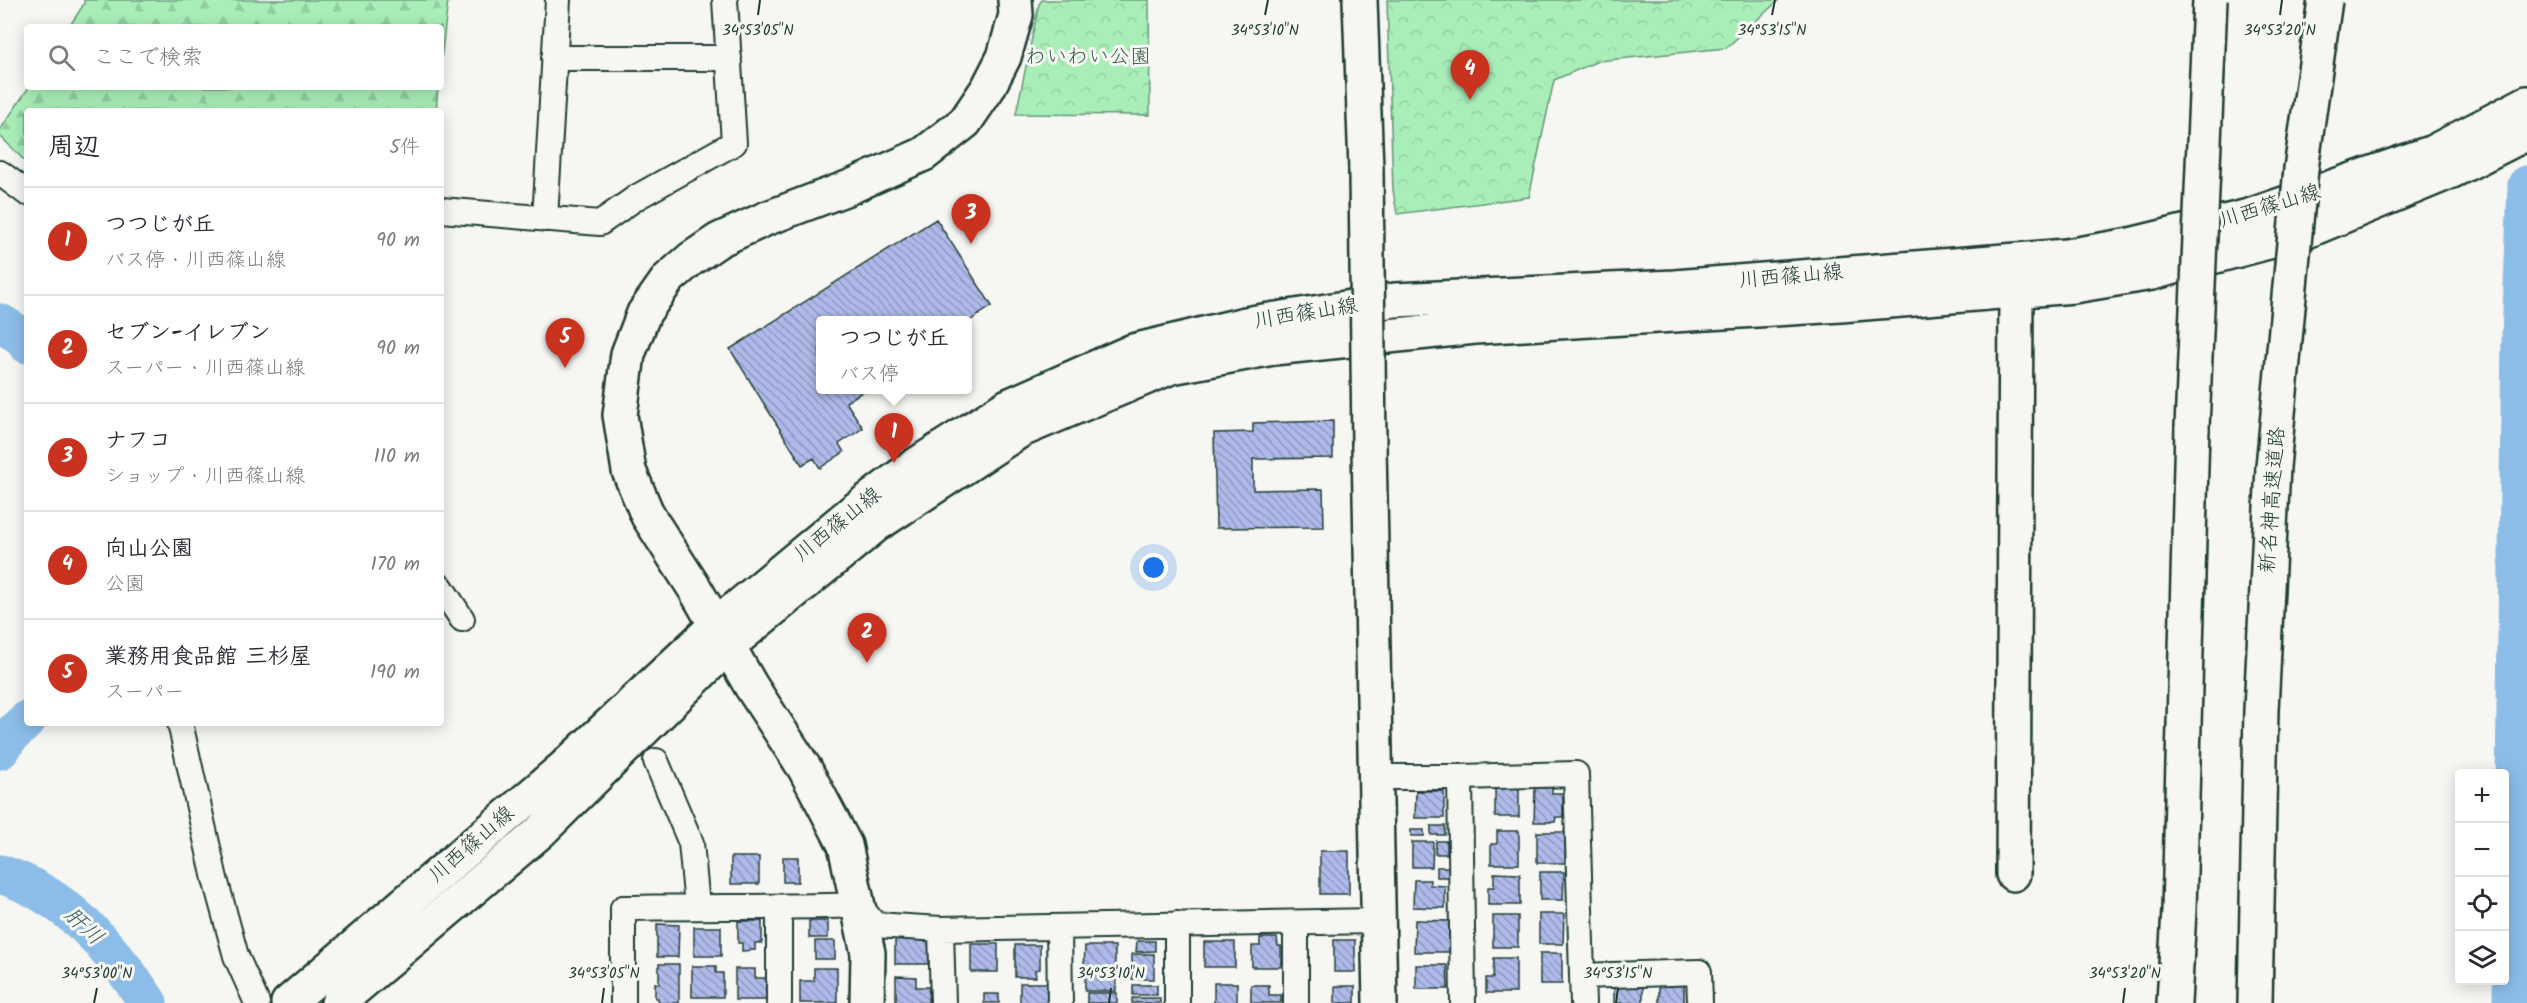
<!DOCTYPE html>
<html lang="ja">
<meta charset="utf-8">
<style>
:root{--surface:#fff;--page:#f7f7f7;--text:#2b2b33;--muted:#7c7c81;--line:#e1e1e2;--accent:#c8321e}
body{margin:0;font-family:Kalam,"Klee One",sans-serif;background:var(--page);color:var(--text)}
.controls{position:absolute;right:18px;bottom:18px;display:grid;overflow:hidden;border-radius:6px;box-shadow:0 3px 15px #0003}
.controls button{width:54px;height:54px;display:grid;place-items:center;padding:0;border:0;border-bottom:2px solid var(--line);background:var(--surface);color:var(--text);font:30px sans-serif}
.you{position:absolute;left:1154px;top:568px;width:21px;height:21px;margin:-15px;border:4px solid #fff;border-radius:50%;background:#1a73e8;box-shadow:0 0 0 9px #1a73e833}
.badge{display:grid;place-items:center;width:39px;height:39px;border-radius:50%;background:var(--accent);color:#fff;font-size:20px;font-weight:700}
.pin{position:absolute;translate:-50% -50px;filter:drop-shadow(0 2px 3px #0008)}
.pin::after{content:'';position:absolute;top:32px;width:21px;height:18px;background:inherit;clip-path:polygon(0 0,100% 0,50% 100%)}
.popup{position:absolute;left:816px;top:316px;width:156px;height:78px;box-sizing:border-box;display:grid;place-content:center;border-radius:6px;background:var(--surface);filter:drop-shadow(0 2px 4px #0005);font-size:20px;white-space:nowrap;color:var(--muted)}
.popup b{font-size:22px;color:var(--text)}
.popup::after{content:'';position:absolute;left:50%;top:100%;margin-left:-12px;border:12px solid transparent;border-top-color:var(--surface)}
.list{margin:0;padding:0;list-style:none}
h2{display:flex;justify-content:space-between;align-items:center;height:78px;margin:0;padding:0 24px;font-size:26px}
h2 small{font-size:20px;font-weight:400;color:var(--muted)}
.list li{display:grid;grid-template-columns:39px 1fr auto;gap:18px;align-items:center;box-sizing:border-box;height:108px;padding:0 24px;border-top:2px solid var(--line)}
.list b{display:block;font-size:22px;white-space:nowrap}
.list p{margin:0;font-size:20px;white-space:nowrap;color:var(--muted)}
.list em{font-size:20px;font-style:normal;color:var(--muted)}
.icon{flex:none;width:33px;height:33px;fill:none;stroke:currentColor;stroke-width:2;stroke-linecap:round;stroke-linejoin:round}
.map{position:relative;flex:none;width:2527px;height:1003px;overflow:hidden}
.search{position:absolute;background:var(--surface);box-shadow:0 3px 15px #0003;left:24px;top:24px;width:420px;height:66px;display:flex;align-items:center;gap:15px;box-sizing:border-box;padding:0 21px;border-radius:6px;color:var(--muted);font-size:22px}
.panel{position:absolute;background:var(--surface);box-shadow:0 3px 15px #0003;left:24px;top:108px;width:420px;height:618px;border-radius:6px}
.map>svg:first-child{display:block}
</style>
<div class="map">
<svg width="2527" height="1003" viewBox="0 0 2527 1003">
<defs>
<pattern id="forest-firs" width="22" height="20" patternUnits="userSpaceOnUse" patternTransform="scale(1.5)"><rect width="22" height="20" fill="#a9eeb9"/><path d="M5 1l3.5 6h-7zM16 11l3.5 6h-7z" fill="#91cda0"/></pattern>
<pattern id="park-crowns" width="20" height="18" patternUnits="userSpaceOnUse" patternTransform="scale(1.5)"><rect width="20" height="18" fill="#a9eeb9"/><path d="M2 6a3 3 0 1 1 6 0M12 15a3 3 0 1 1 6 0" fill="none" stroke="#91cda0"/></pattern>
<pattern id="building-back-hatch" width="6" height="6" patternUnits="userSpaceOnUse" patternTransform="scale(1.5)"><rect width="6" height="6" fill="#afbaea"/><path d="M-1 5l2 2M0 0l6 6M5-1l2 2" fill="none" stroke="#8e98be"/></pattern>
</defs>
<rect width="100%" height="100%" fill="#f6f6f2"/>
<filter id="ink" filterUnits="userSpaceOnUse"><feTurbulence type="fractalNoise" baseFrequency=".0167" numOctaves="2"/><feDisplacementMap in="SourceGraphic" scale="12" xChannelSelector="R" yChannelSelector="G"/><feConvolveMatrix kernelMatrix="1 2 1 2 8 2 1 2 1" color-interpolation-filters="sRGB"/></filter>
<g filter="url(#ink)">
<path fill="url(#forest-firs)" stroke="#649676" stroke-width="1.5" d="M84 0H448L441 61V27H69L84 4Z
M29 87H438L436 111H27V163L0 136V130Z"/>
<path fill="url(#park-crowns)" stroke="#649676" stroke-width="1.5" d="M1042 0H1149L1150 115 1016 114 1039 4Z
M1387 0H1779L1726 48 1598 61 1554 80 1529 197 1397 214 1393 190Z"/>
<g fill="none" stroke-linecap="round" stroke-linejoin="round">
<path stroke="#8cbde8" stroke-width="39" d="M0 323 20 335 27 344
M0 750 9 737 27 720
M0 874C65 894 112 948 148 1003
M2512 1003 2521 337 2527 185"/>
</g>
<path fill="url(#building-back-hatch)" stroke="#1f3d34" stroke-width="1.5" d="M936 219 992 306 968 322 820 320V390H865L846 402 863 428 839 444 844 452 820 468 814 458 802 465 730 349Z
M1333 421V458L1253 459V490L1323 489 1324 527 1216 528 1214 433 1253 432V423Z
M1535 787H1552V793H1563V817H1556L1555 822H1534Z
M1495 788H1519V817H1495Z
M1416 791H1444V818H1415Z
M1431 826H1445V835H1431Z
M1411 830H1424V836H1411Z
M1497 831H1519V864H1491V844H1497Z
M1537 832H1566L1565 863H1537Z
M1436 841H1447V854H1435Z
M1412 842H1433L1432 867H1412Z
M1320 851H1349V894H1320Z
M731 857H759V884H731Z
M783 857H798V882H783Z
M1437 867H1449V877H1437Z
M1540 872H1564L1563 900H1540Z
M1494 873 1520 874V905H1488V887H1494Z
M1414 880H1430V885L1445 886V908L1413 907Z
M1539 914H1564L1563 944H1539Z
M1493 916H1518V947H1493Z
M1415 920 1450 921 1449 952H1414Z
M738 921H762V943H755V950L742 951V943H738Z
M809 921H828V938H809Z
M657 924 679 925 678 957H657Z
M694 927H721V956H694Z
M895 933H929V964H895Z
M1260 938H1277L1278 946H1281V967H1252V946H1260Z
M1334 940H1355V972H1334Z
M815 941H835V959H815Z
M1137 941H1155V951L1136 952Z
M1204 942H1235V967H1204Z
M971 944H998V972H971Z
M1015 945H1040V969L1035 970 1036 977H1015Z
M1085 946H1115V969H1084Z
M1540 953H1562V984H1540Z
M1132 954H1154V979H1132Z
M1494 958H1516V993H1486V978H1493Z
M659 964H679V1003H659L658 998H655V983L659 984Z
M1416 965H1447L1448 989H1416Z
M692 966H716V973H723V997H692Z
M814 968H837V1003H800V981H814Z
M735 969H755V978H766V1000H735Z
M1085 975H1116V991H1085Z
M896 976 916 977V987H929L928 1003H896Z
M1659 982H1684V1003H1659Z
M1020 983H1049V1003H1020Z
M1214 983H1237V1003H1214Z
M1133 985H1157V995H1133Z
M1251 985H1269V995H1281V1003H1251Z
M1335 986H1355V1003H1335Z
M1614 986H1643V1003H1614Z
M1087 993H1117V1003H1087Z
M984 994H999V1003H984Z
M1132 998H1160V1003H1132Z"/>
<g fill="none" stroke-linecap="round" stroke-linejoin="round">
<g stroke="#1f3d34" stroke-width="28">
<path id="street" d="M554 58H729
M0 173 27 193
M441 210 600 223 637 197 734 143 725 0
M545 219 558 0
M441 587 462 619
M180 723 215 879 236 956 257 1003
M656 761 691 843 697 906
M1376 777H1460L1463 1003
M1460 777 1576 774 1582 976 1699 972 1700 1003
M779 908V1003
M1296 923V1003
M1177 924V1003
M1059 927 1060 1003
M941 929 943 1003
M1582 976 1583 1003
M623 1003V908C702 906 780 908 859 905L875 925 941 929 1378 921"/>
</g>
<g stroke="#1f3d34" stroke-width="38">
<path id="secondary" d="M1360 0 1366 170
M1369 446 1380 1003
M2013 874 2016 289
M867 1003 868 953 845 845 805 769 751 686 695 589 648 516 629 471 620 415 628 354 644 313 668 279 691 259 719 240 765 219 850 187 924 154 965 122 988 88 1004 57 1016 15 1015 0"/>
</g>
<g stroke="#1f3d34" stroke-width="38">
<path id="primary" d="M288 1003 563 768 716 625 851 513 911 468 1008 406 1133 351 1245 324 1395 300 1675 287 2066 256 2130 245 2249 216 2433 152 2527 103
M338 1003 540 832 728 646 876 525 1021 430 1171 367 1273 348 1475 327 1841 305 2074 286 2152 273 2302 233 2452 171 2527 133"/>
</g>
<g stroke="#1f3d34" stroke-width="38">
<path id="highway" d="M2174 1003 2179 910 2192 428
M2255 1003 2261 710 2273 467"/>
</g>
<use href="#street" stroke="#f6f6f2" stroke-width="24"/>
<use href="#secondary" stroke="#f6f6f2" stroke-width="33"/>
<use href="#primary" stroke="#f6f6f2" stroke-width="33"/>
<use href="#highway" stroke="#f6f6f2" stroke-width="33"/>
<g stroke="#1f3d34" stroke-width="38" stroke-linecap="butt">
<path id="secondary-bridge" d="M1366 170 1369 446"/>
</g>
<g stroke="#1f3d34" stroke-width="38" stroke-linecap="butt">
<path id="highway-bridge" d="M2192 428 2210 0
M2273 467 2301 169 2325 0"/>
</g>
<use href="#secondary-bridge" stroke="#f6f6f2" stroke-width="33"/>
<use href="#highway-bridge" stroke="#f6f6f2" stroke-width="33"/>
</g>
</g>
<path fill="none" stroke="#1f3d34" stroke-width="2" d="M758 15 760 0M1265 15 1268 0M1772 15 1775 0M2280 15 2282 0M94 1003 97 988M602 1003 604 988M1109 1003 1111 988M1616 1003 1618 988M2123 1003 2125 988"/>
<g text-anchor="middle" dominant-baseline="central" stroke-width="6" stroke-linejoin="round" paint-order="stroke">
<g font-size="21" fill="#3b604f" stroke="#f6f6f2">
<text x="1088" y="57">わいわい公園</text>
</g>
<g font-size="21" fill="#1f3d34" stroke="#f6f6f2">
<text transform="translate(2270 207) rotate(-17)">川西篠山線</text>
<text transform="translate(1791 277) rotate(-5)">川西篠山線</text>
<text transform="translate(1306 314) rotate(-9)">川西篠山線</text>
<text transform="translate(2273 500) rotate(-86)">新名神高速道路</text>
<text transform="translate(838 525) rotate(-39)">川西篠山線</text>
<text transform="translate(472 845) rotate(-41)">川西篠山線</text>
</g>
<g font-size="22" font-style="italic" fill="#3a5d61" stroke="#f6f6f2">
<text transform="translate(83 927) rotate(43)">肝川</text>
</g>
</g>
<g font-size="15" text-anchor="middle" fill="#1f3d34" stroke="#f6f6f2" stroke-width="6" stroke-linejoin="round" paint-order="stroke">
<text x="758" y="35">34°53'05"N</text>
<text x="1265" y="35">34°53'10"N</text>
<text x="1772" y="35">34°53'15"N</text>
<text x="2280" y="35">34°53'20"N</text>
<text x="97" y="978">34°53'00"N</text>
<text x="604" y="978">34°53'05"N</text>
<text x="1111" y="978">34°53'10"N</text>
<text x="1618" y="978">34°53'15"N</text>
<text x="2125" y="978">34°53'20"N</text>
</g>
</svg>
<div class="controls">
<button>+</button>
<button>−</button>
<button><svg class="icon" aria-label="locate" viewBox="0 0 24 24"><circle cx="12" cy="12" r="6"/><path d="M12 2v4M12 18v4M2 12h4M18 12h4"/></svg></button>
<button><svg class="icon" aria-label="layers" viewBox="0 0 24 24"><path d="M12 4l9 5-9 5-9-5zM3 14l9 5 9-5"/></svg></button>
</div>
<div class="you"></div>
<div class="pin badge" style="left:894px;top:463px">1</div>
<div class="popup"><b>つつじが丘</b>バス停</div>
<div class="pin badge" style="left:867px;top:663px">2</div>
<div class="pin badge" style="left:971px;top:244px">3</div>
<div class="pin badge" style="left:1470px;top:100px">4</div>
<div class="pin badge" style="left:565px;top:368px">5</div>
<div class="search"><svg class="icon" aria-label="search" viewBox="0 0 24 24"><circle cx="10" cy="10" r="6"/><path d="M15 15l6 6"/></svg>ここで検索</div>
<section class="panel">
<h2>周辺<small>5件</small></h2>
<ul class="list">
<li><span class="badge">1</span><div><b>つつじが丘</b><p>バス停 · 川西篠山線</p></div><em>90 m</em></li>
<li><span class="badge">2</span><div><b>セブン-イレブン</b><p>スーパー · 川西篠山線</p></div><em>90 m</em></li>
<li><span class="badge">3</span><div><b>ナフコ</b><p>ショップ · 川西篠山線</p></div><em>110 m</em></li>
<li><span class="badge">4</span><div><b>向山公園</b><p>公園</p></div><em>170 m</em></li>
<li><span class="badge">5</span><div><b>業務用食品館 三杉屋</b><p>スーパー</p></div><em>190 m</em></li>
</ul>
</section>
</div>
